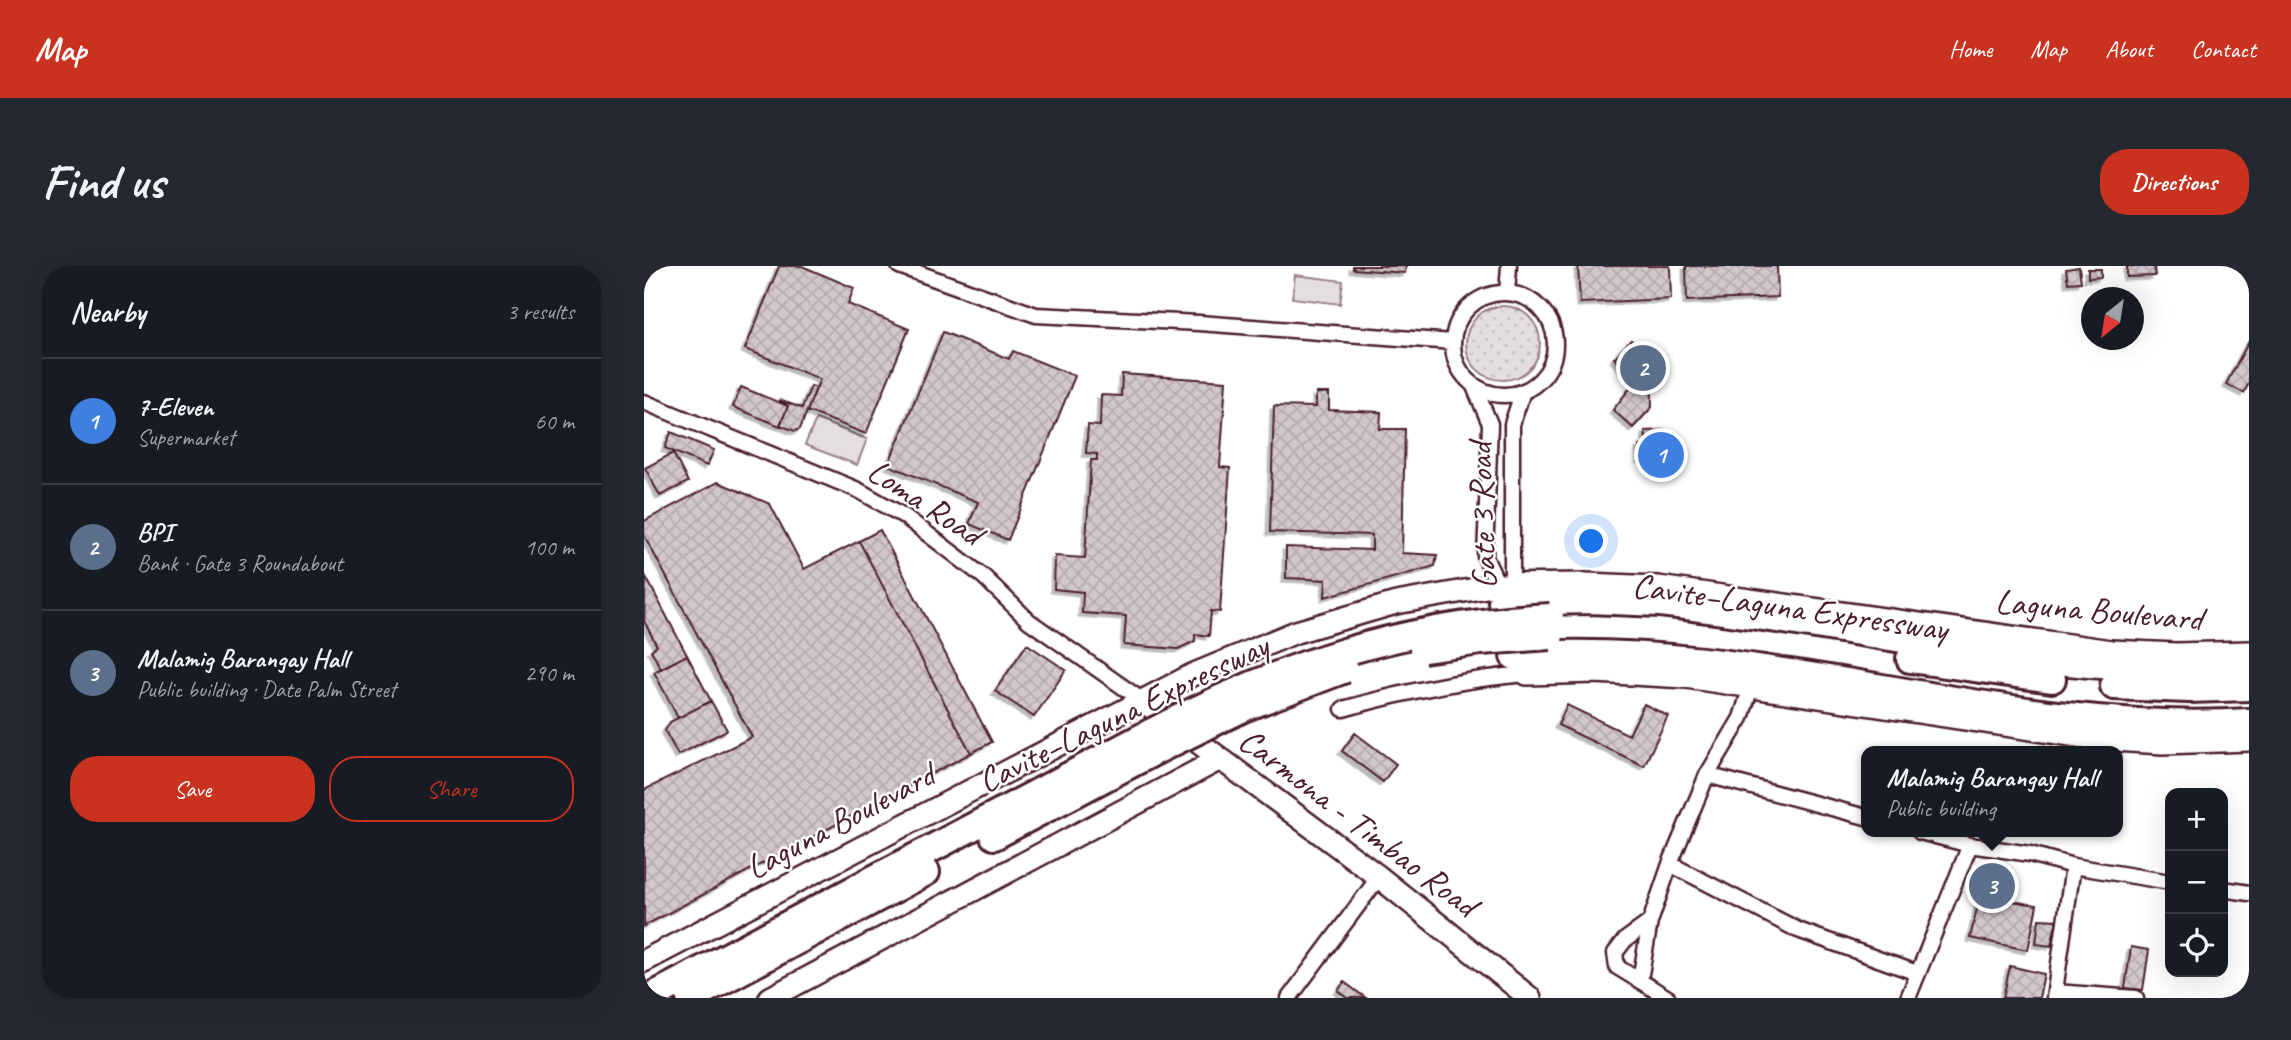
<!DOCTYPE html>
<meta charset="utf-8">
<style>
:root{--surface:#171b24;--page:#242831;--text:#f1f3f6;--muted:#9ea1a6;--line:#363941;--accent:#c8321e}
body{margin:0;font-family:Caveat,sans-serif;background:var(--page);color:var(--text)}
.controls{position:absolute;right:21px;bottom:21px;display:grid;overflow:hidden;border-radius:14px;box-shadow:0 7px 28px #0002}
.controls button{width:63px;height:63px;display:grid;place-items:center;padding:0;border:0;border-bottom:2px solid var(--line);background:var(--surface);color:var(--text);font:35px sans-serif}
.compass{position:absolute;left:1437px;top:21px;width:63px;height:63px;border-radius:50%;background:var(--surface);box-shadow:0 7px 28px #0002;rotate:210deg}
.you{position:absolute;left:948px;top:276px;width:24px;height:24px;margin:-18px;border:5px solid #fff;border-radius:50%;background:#1a73e8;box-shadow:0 0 0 10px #1a73e833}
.badge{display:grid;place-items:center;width:46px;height:46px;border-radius:50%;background:var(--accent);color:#fff;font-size:23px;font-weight:700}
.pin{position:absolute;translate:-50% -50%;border:4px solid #fff;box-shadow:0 2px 7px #0006}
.popup{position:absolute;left:1217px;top:480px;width:262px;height:91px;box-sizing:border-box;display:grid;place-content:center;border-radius:14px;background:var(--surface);filter:drop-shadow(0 2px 5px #0005);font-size:23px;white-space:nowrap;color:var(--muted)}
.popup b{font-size:26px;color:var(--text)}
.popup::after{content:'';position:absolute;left:50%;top:100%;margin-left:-14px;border:14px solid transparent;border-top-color:var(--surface)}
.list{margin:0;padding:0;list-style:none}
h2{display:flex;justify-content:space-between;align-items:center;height:91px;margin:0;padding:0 28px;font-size:30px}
h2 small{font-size:23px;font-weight:400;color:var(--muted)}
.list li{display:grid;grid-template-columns:46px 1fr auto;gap:21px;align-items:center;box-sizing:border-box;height:126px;padding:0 28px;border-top:2px solid var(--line)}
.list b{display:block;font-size:26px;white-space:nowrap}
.list p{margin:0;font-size:23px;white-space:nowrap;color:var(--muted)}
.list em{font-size:23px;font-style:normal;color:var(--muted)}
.actions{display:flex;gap:14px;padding:21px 28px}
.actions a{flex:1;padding:16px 0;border:2px solid var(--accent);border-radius:28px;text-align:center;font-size:24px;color:var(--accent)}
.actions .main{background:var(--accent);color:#fff}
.icon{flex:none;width:38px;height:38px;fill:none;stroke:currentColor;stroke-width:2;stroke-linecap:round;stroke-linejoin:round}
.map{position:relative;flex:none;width:1605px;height:732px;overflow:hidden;border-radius:28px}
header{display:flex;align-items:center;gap:42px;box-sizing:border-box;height:98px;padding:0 35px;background:var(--accent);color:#fff}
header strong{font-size:33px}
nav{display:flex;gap:38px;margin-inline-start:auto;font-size:24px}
.intro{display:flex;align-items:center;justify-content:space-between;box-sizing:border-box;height:168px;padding:0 42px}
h1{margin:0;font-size:49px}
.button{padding:18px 32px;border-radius:28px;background:var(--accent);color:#fff;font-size:24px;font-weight:700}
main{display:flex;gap:42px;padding:0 42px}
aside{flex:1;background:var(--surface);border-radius:28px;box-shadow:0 7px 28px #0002}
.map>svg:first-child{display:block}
</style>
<header>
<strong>Map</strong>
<nav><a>Home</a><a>Map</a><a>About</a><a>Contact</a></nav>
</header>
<div class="intro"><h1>Find us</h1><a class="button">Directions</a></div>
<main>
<aside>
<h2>Nearby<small>3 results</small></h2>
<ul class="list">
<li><span class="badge" style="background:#3f7fe0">1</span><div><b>7-Eleven</b><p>Supermarket</p></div><em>60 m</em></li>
<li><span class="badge" style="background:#5c6f8a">2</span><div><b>BPI</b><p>Bank · Gate 3 Roundabout</p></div><em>100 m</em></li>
<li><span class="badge" style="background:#5c6f8a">3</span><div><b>Malamig Barangay Hall</b><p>Public building · Date Palm Street</p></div><em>290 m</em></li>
</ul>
<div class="actions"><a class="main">Save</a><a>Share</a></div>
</aside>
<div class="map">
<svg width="1605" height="732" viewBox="0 0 1605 732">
<defs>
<pattern id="grass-dots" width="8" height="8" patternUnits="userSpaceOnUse" patternTransform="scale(1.75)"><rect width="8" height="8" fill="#e5dee0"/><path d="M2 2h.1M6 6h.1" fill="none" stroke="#c6bec0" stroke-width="1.8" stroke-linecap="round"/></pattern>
<pattern id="building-cross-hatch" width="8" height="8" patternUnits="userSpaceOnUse" patternTransform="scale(1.75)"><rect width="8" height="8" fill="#d2c7cb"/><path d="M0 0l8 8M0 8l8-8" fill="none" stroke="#b6aaae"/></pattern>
<filter id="shadow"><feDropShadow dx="-3.5" dy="3.5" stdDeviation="0" flood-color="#0004"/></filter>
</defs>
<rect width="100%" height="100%" fill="#fff"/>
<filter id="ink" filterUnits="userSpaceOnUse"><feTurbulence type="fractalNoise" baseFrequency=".0143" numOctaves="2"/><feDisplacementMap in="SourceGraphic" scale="14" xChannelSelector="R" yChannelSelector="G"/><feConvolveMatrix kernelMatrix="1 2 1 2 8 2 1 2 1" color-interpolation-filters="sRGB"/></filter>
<g filter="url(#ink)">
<path fill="url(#grass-dots)" stroke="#987e86" stroke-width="2" d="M822 77a37 37 0 1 1 74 0a37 37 0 1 1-74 0Z"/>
<path fill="#e5dee0" stroke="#987e86" stroke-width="2" d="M651 9 699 15 696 38 648 32Z
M172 153 223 173 213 199 161 179Z"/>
<path fill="url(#building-cross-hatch)" stroke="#4a1f2b" stroke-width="2" filter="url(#shadow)" d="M135 0H158L210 22 204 38 265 63 222 168 163 145 176 113 101 83Z
M709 0H762L761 7 709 3Z
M934 0H1026L1027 33 936 37Z
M1042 0H1133L1134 31 1043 35Z
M1483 0H1510L1511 10 1483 11Z
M1435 1 1437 16 1424 17 1422 3Z
M1444 3H1457V11L1444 12Z
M299 66 365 93 369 85 431 110 364 274 325 258 334 236 244 199Z
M987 74 1007 91 1008 141 989 162 969 144 990 117 970 92Z
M1605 75V117L1600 127 1582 118Z
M478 108 582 115 576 201 586 202 576 346 567 345 565 370 551 368V375L534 383 480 379 482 350 438 347 439 326 410 323 411 290 441 292 447 194H453V188L442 187 444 159 456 160 457 129 477 130Z
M167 120 172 122 156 163 151 165 136 159 144 140 135 134 158 142Z
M97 121 144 140 136 160 89 141Z
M672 127H685V144L737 146 736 163H761L758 287 793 289 791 300 681 331 682 314 642 312V281L728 284V269L626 266 630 140 672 141Z
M1019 164 1020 194H996L995 180 1003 179 1001 165Z
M27 166 70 184 63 200 21 182Z
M29 187 44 216 16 230 1 202Z
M74 216 126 238 160 303 215 275 327 487 0 660V524L108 471 0 269V255Z
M236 264 348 476 327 487 215 275Z
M2 311 43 389 17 403 7 384 13 380 0 355Z
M383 378 422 404 390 451 351 425Z
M43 389 67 435 34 452 10 406Z
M67 435 83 464 34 489 21 465 26 456Z
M1000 438 1024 450 1000 500 914 459 923 439 985 469Z
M711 467 752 498 739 516 698 485Z
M1339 609 1360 612 1357 631 1336 627Z
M1336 630 1393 639 1384 684 1326 672Z
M1395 653 1413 654 1407 680 1392 678Z
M1487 681 1505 684 1499 724 1481 722Z
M1366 700 1400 708 1395 732H1359Z
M700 716 722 732H704L694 725Z"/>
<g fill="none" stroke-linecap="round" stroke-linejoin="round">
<g stroke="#4a1f2b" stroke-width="19">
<path id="minor" d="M255 0 392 49 555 57 809 76
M863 27 865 0
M809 78a51 51 0 1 1 102 0a51 51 0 1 1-102 0Z
M829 118 846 158 841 291 854 319
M0 136 214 224 260 250 340 311 385 355 499 435
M868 319V158L879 125
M699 443C759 426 820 413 883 408
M1063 509 1222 551
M1276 566 1326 579 1386 588 1429 600 1526 616
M1026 598 1154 664 1273 707
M1579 623 1605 627
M1006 656 981 674 971 687 973 701 1024 732
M996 714 1006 656 1026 598 1063 509 1097 452 1107 421
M1411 726 1492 732
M645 732 735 611
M1264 732 1326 579
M1410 732 1429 600"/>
</g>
<g stroke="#4a1f2b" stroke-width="26">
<path id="secondary" d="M883 408 951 406 1042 411 1453 473 1519 477 1605 474
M499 435 735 611 886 732
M0 695 548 409 652 366 752 337 854 319 942 318 1014 321 1467 385 1532 388 1605 386
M126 732 576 493"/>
</g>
<g stroke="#4a1f2b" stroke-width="32">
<path id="motorway" d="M858 336 945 334 1016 337C1212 358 1406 412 1605 402
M870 390C1118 371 1357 472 1605 456
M1266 393 1408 413
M1470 420 1545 423 1605 421
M350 570 517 482
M5 732 508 466
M46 732 282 606"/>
</g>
<use href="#minor" stroke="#fff" stroke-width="14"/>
<use href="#secondary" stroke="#fff" stroke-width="21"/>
<use href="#motorway" stroke="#fff" stroke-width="26"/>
<g stroke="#4a1f2b" stroke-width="32" stroke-linecap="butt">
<path id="motorway-bridge" d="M779 383 837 375 906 370
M508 466C637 399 759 358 906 351
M517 482 599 442 701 403"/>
</g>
<use href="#motorway-bridge" stroke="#fff" stroke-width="26"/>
</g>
</g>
<g text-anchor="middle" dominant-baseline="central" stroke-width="5" stroke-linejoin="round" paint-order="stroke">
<g font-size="35" fill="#4a1f2b" stroke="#fff">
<text transform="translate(281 236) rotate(33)">Loma Road</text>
<text transform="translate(838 250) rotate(-92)">Gate 3 Road</text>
<text transform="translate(1146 341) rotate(8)">Cavite–Laguna Expressway</text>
<text transform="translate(1455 344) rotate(5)">Laguna Boulevard</text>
<text transform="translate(479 447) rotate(-26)">Cavite–Laguna Expressway</text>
<text transform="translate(196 555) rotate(-28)">Laguna Boulevard</text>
<text transform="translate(714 556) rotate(37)">Carmona - Timbao Road</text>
</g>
</g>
</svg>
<div class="controls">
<button>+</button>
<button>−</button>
<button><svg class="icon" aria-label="locate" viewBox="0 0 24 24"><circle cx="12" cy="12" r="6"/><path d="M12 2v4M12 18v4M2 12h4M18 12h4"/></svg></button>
</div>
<svg class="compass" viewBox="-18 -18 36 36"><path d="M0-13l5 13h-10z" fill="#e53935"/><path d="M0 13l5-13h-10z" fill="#9ea1a6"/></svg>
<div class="you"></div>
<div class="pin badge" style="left:1017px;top:189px;background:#3f7fe0">1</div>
<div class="pin badge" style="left:999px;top:102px;background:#5c6f8a">2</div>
<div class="pin badge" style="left:1348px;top:620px;background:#5c6f8a">3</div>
<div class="popup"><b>Malamig Barangay Hall</b>Public building</div>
</div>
</main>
